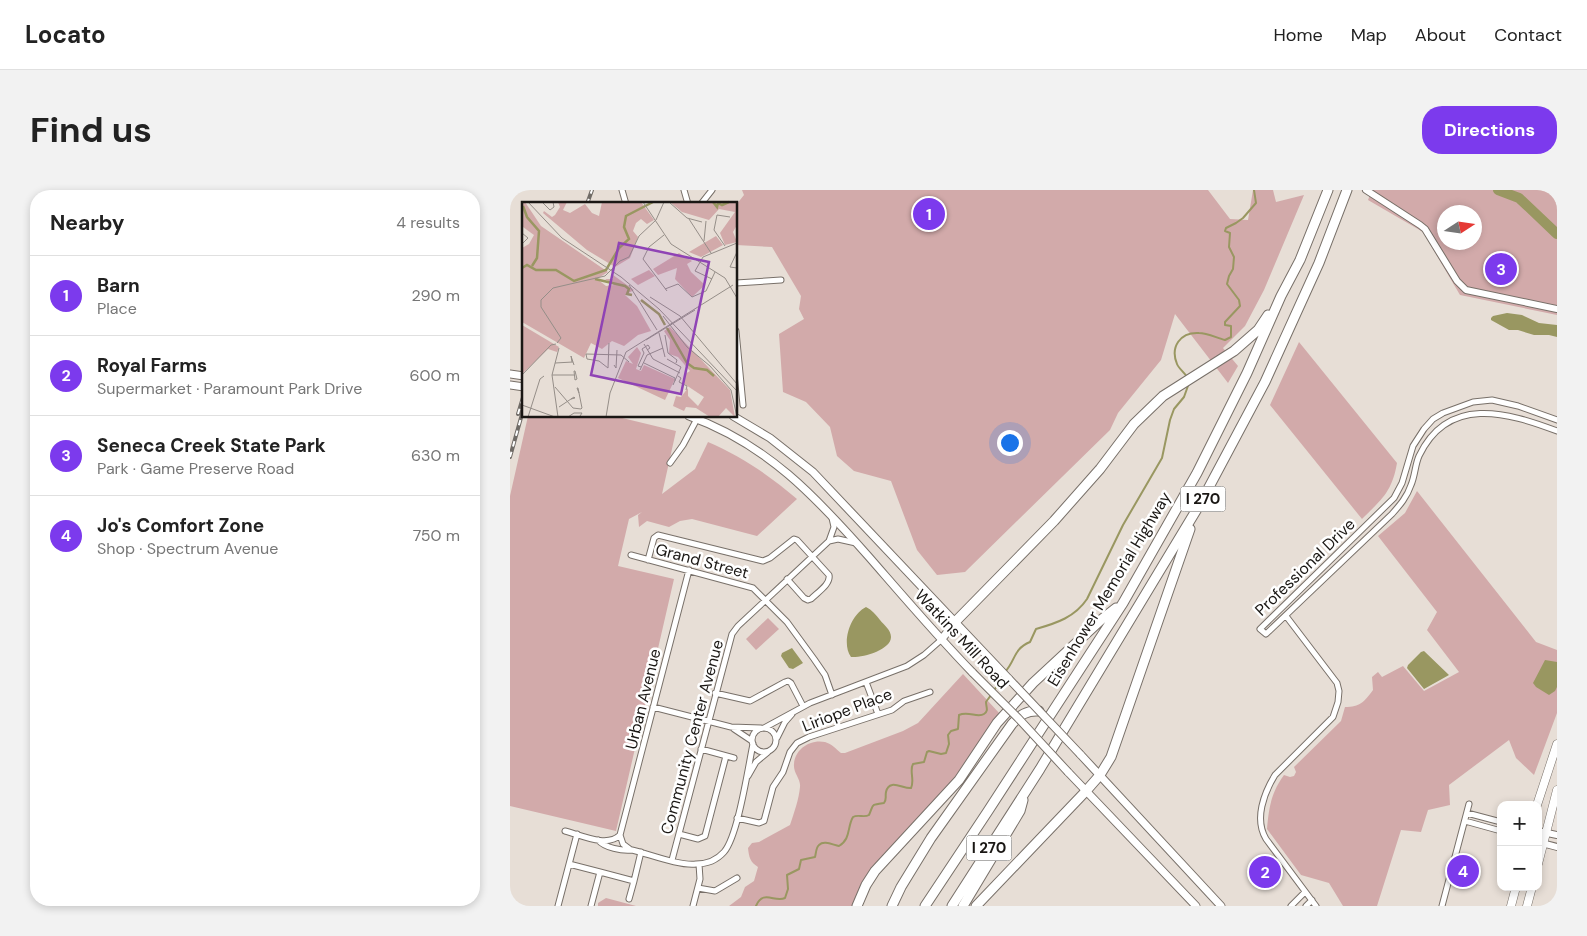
<!DOCTYPE html>
<meta charset="utf-8">
<style>
:root{--surface:#fff;--page:#f2f2f2;--text:#222;--muted:#767676;--line:#e0e0e0;--accent:#7c3aed}
body{margin:0;font-family:"DM Sans",sans-serif;background:var(--page);color:var(--text)}
.controls{position:absolute;right:15px;bottom:15px;display:grid;overflow:hidden;border-radius:10px;box-shadow:0 2px 8px #0003}
.controls button{width:45px;height:45px;display:grid;place-items:center;padding:0;border:0;border-bottom:1px solid var(--line);background:var(--surface);color:var(--text);font:25px sans-serif}
.compass{position:absolute;left:927px;top:15px;width:45px;height:45px;border-radius:50%;background:var(--surface);box-shadow:0 2px 8px #0003;rotate:78deg}
.you{position:absolute;left:499px;top:252px;width:18px;height:18px;margin:-12px;border:4px solid #fff;border-radius:50%;background:#1a73e8;box-shadow:0 0 0 8px #1a73e833}
.badge{display:grid;place-items:center;width:32px;height:32px;border-radius:50%;background:var(--accent);color:#fff;font-size:16px;font-weight:700}
.pin{position:absolute;translate:-50% -50%;border:2px solid #fff;box-shadow:0 1px 5px #0006}
.list{margin:0;padding:0;list-style:none}
h2{display:flex;justify-content:space-between;align-items:center;height:65px;margin:0;padding:0 20px;font-size:21px}
h2 small{font-size:16px;font-weight:400;color:var(--muted)}
.list li{display:grid;grid-template-columns:32px 1fr auto;gap:15px;align-items:center;box-sizing:border-box;height:80px;padding:0 20px;border-top:1px solid var(--line)}
.list b{display:block;font-size:19px;white-space:nowrap}
.list p{margin:0;font-size:16px;white-space:nowrap;color:var(--muted)}
.list em{font-size:16px;font-style:normal;color:var(--muted)}
.map{position:relative;flex:none;width:1047px;height:716px;overflow:hidden;border-radius:20px}
header{display:flex;align-items:center;gap:30px;box-sizing:border-box;height:70px;padding:0 25px;background:var(--surface);border-bottom:1px solid var(--line)}
header strong{font-size:24px}
nav{display:flex;gap:28px;margin-inline-start:auto;font-size:18px}
.intro{display:flex;align-items:center;justify-content:space-between;box-sizing:border-box;height:120px;padding:0 30px}
h1{margin:0;font-size:35px}
.button{padding:12px 22px;border-radius:20px;background:var(--accent);color:#fff;font-size:18px;font-weight:700}
main{display:flex;gap:30px;padding:0 30px}
aside{flex:1;background:var(--surface);border-radius:20px;box-shadow:0 2px 8px #0003}
.map>svg:first-child{display:block}
</style>
<header>
<strong>Locato</strong>
<nav><a>Home</a><a>Map</a><a>About</a><a>Contact</a></nav>
</header>
<div class="intro"><h1>Find us</h1><a class="button">Directions</a></div>
<main>
<aside>
<h2>Nearby<small>4 results</small></h2>
<ul class="list">
<li><span class="badge">1</span><div><b>Barn</b><p>Place</p></div><em>290 m</em></li>
<li><span class="badge">2</span><div><b>Royal Farms</b><p>Supermarket · Paramount Park Drive</p></div><em>600 m</em></li>
<li><span class="badge">3</span><div><b>Seneca Creek State Park</b><p>Park · Game Preserve Road</p></div><em>630 m</em></li>
<li><span class="badge">4</span><div><b>Jo's Comfort Zone</b><p>Shop · Spectrum Avenue</p></div><em>750 m</em></li>
</ul>
</aside>
<div class="map">
<svg width="1047" height="716" viewBox="0 0 1047 716">
<rect width="100%" height="100%" fill="#e7ded6"/>
<path fill="#d2aaaa" fill-rule="evenodd" d="M232 0H698L720 29 738 30 743 0H763L766 12 794 5 754 100 735 136 713 158 728 176 718 193 665 124 651 170 608 223 600 240 455 382 427 385 407 360 381 291 344 281 327 266 320 237 296 212 273 202 269 144 294 129 289 119 291 106 262 57 226 55V15L234 5Z
M862 0H1047V125L950 105 913 42 858 10ZM934 22H964V52H934Z
M789 152 887 273C882 302 872 309 852 329L760 215Z
M18 226H104L166 241 152 304 185 279 198 252C231 266 260 286 287 309L247 346 182 329 170 331 159 337 137 331 129 337 128 325 132 322 119 329 108 376 164 389 106 641 0 616V306Z
M907 301 1026 452 1047 460V523L1024 585 1006 568 999 550 939 595 940 615 918 620 911 642 891 640 867 716H833L819 693 791 685 757 639C759 617 761 603 774 585L780 587 784 586 786 582 784 577 831 531 835 517C850 517 854 512 863 500L862 487 868 482 872 487 893 476 914 501 949 482 917 440 927 422 868 346 895 323Z
M258 428 269 439 246 460 236 449Z
M453 484 490 524 450 585 411 627 343 716H219L231 707 235 697 244 691 248 677C240 672 239 667 238 658L242 653 249 652 280 635C284 623 289 609 290 597 291 589 283 583 284 574 285 559 300 549 315 552 322 554 326 559 331 563H335L393 541 408 533Z
M96 708 126 716H88V713Z"/>
<path fill="#999761" d="M997 123 1012 125 1029 133 1047 135V147L1039 145H1024L1008 140H999L981 130V128L983 126Z
M356 417C362 420 366 425 370 430 374 435 381 440 381 447 381 460 352 468 341 467 331 453 340 425 356 417Z
M282 458 293 473 283 479 279 478 271 466 272 463Z
M914 461 939 485 914 499 897 478 898 475 911 462Z
M1035 470 1047 472V497L1045 501 1039 505 1026 497 1023 493Z"/>
<g fill="none" stroke-linecap="round" stroke-linejoin="round">
<path stroke="#999761" stroke-width="2" d="M677 187C674 182 669 179 667 174 660 157 670 142 689 143 697 143 707 148 715 150L721 147V136L715 135V132L730 116 729 110 717 94 719 86 723 79 724 67 719 57 720 43 715 41 716 38 726 33 733 28 746 13 744 0
M495 482C506 470 503 459 520 452L526 439C547 433 565 427 577 409L613 335 652 268 660 230 664 219 674 207 679 193
M484 501 492 486
M246 716C253 699 265 713 275 708L278 699 277 685 289 679 291 670 305 667C306 664 306 657 309 655 314 650 323 655 329 656 341 649 337 637 343 627 348 624 354 628 359 625 364 614 360 615 374 613 377 609 375 607 376 602 379 588 393 599 401 598 405 590 399 581 403 574L414 572 417 562 419 561 431 564 436 563 439 554 438 545 441 541 448 539 449 525C458 521 468 528 474 524 479 521 476 517 476 512 477 510 480 507 481 505"/>
<path stroke="#999761" stroke-width="10" d="M988 0 1009 8 1047 44"/>
<g stroke="#787069" stroke-width="7">
<path id="minor" d="M112 0 116 14
M174 0 178 14
M191 14 202 0
M226 93 271 90
M226 141 233 215
M1047 230 1008 216 982 210 963 212 933 223 923 229 914 239 903 256 892 293 884 308 750 439 756 444 882 324C890 315 897 307 901 295 905 286 905 275 909 266 938 205 997 222 1047 241
M160 273 173 255 188 227
M322 328 324 337 319 351 328 349 346 353
M121 365 243 398 277 432 304 469 315 485 322 505
M138 370 144 348 148 345 253 371 260 368 284 349 287 350 319 385C321 394 308 402 301 409L298 410 294 408 277 389
M776 426 827 493 829 501 828 512 823 527 765 585C754 603 744 629 756 649L806 716
M356 492 368 524
M205 503 240 511 275 492 278 491 281 493 293 516
M143 517 221 537 251 538
M242 550a12 12 0 1 1 24 0a12 12 0 1 1-24 0Z
M254 538 300 513 397 476 414 465 431 450
M224 539 242 551
M267 548 275 532 282 524
M191 559 224 568
M238 586 246 572 258 562
M957 623 991 632
M227 628 249 633 254 631 263 597 273 582 280 562 287 553 299 547 382 520 394 511 420 502
M955 631 991 641
M55 641C71 645 97 658 110 645L179 380
M169 644 188 649 195 646 216 566
M110 645 113 654 121 660
M88 650C95 658 112 661 122 660 139 664 169 676 186 674 196 674 206 671 214 662 228 646 238 578 243 554
M162 670 222 444 228 436 319 351
M59 674 90 682
M188 698 205 701 227 688
M119 709 124 691
M48 716 67 644
M81 716 90 682 124 691 131 662
M183 716 190 689 189 674
M781 716 795 702
M796 716 802 710
M932 716 959 614"/>
</g>
<g stroke="#787069" stroke-width="8">
<path id="tertiary" d="M856 0 910 35 915 39 947 91 956 100 1047 119
M1028 641 1047 645
M1028 652 1047 657"/>
</g>
<g stroke="#787069" stroke-width="9">
<path id="secondary" d="M0 184 14 186
M0 195 14 197
M179 226C257 254 306 307 359 367 393 406 427 446 463 483
M223 226 260 248 303 282 499 489
M431 450 446 431
M570 564 711 716
M558 582 686 716"/>
</g>
<g stroke="#787069" stroke-width="9">
<path id="primary" d="M1027 615 1047 554
M1028 674 1047 600
M1001 716 1006 697
M1017 716 1022 697"/>
</g>
<g stroke="#787069" stroke-width="11">
<path id="motorway" d="M446 431 544 331 590 279 624 234 653 206 724 161 748 140 758 125
M347 716 356 695 365 681 449 590 487 533 523 493 592 429 606 418
M382 716 391 697 421 648 502 534C510 525 517 520 529 521
M415 716 478 621 613 413 687 283 737 183 771 106 790 70 818 0
M442 716 530 579 690 314 755 192 809 73 837 0
M453 716 510 621 513 610
M466 716 576 601 590 585 601 567 680 339"/>
</g>
<use href="#minor" stroke="#fff" stroke-width="5"/>
<use href="#tertiary" stroke="#fff" stroke-width="6"/>
<use href="#secondary" stroke="#fff" stroke-width="7"/>
<use href="#primary" stroke="#fff" stroke-width="8"/>
<use href="#motorway" stroke="#fff" stroke-width="9"/>
<g stroke="#706b66" stroke-width="4">
<path id="rail" d="M77 14 82 0
M8 224 14 204
M0 267 14 217"/>
</g>
<use href="#rail" stroke="#fff" stroke-width="2" stroke-dasharray="5.5" stroke-linecap="butt"/>
<g stroke="#787069" stroke-width="9" stroke-linecap="butt">
<path id="secondary-bridge" d="M463 483 508 528 558 582
M499 489 570 564"/>
</g>
<use href="#secondary-bridge" stroke="#fff" stroke-width="7"/>
</g>
<g text-anchor="middle" dominant-baseline="central" stroke-width="5" stroke-linejoin="round" paint-order="stroke">
<g fill="#fff" stroke="#5f5d5a" stroke-width="1">
<rect x="670.5" y="296.5" width="45" height="25" rx="4"/>
<rect x="456.5" y="645.5" width="45" height="25" rx="4"/>
</g>
<g font-size="15" font-weight="bold" fill="#1a1714">
<text x="693" y="309">I 270</text>
<text x="479" y="658">I 270</text>
</g>
<g font-size="16" fill="#1a1714" stroke="#fff">
<text transform="translate(192 371) rotate(15)">Grand Street</text>
<text transform="translate(795 377) rotate(-44)">Professional Drive</text>
<text transform="translate(599 399) rotate(-59)">Eisenhower Memorial Highway</text>
<text transform="translate(452 449) rotate(47)">Watkins Mill Road</text>
<text transform="translate(133 509) rotate(-76)">Urban Avenue</text>
<text transform="translate(337 520) rotate(-21)">Liriope Place</text>
<text transform="translate(182 547) rotate(-75)">Community Center Avenue</text>
</g>
</g>
<g transform="translate(12 12)">
<rect width="215" height="215" fill="#e7ded6"/>
<path d="M0 0H3L19 24 86 70 75 77 84 84 92 83 83 77H91V73L112 88 103 93 115 104 129 129 116 133 102 144 90 139 80 147 69 141 62 156 0 120V46L7 42 12 33 1 25ZM36 0H45L41 8 48 11 63 2 70 11 77 14 80 0H119L132 18 125 22 119 17 114 21 111 29 116 35 108 56 93 65 65 48 21 11 22 9 30 15 33 13 38 5ZM148 0H215V23L211 30 215 40 203 43 198 31 213 10 197 7 187 18 160 10ZM194 34 201 43 179 55 167 50ZM157 51 170 59 165 62 169 70 183 83 170 95 153 77 155 66 136 73 131 67ZM127 68 133 74 116 83 109 77ZM0 123 37 145 35 150 26 147 0 172ZM148 125 208 188 213 215 204 206 196 215H188L174 206 164 205 162 209 151 204 154 194 159 195 166 186V194L176 204 182 195 161 181 163 172 168 169 156 155 147 152 148 138 142 129ZM115 145 119 151 114 167 119 169 122 163 153 177 143 198 96 176 104 159 111 162 106 155Z" fill="#d2aaaa"/>
<path fill="none" stroke="#999761" stroke-width="2.5" d="M191 0 195 5 196 1 200 3 207 0M1 4 5 15 17 29 15 56 10 64M0 66 5 63 14 68H34L52 79 84 68 97 46 107 37 102 25 104 14 131 0M73 77 103 84 107 87 105 92 110 93M119 98 137 112 143 123M145 126 165 161 172 166 185 168 192 174"/>
<path fill="none" stroke="#958e88" stroke-width="1" d="M6 0 40 36 99 75 137 107 215 189M20 0 28 8 32 5 31 0M121 0 149 42 203 76 215 96M147 0 165 16 180 20M167 17 189 51M0 31 6 36 0 42M142 33 127 45 121 57 145 89M182 39 184 19M203 44 192 28 195 13 208 15M215 50 208 65 215 66M173 69 181 55 215 41M173 69 190 77M107 83 135 128M143 87 156 82 170 95 184 89 193 70M128 95 158 114 215 182M141 114 165 145 188 164 209 188 215 215M137 131 143 155M143 133 146 151 155 158 154 161M124 138 173 108M35 141 39 136 19 105V98L31 86 83 74 98 59 107 55 117 34 134 18 142 0M122 142 131 157 158 171M64 152 65 157 77 159 86 166 87 141M64 152 99 153 107 160M145 157 159 165 151 183M50 160 49 154 52 163M33 161 51 160M122 161 153 176V179M92 163 94 166 95 148M119 165 116 164 122 151 120 147 126 143 128 146 125 148M118 168 125 153 141 146M52 169H53L55 177 53 178ZM0 173 29 143 34 142M30 173H52M156 174 159 176 157 180 165 184 164 188M33 185 51 206 59 207 60 206 56 186H55L57 191M0 203 33 215M37 205 52 195 53 196 49 197M6 215 18 177 22 174M36 215 30 173 37 146M46 215 52 211H60L58 214M84 215 88 191 104 150 211 83"/>
<path fill="#8f43b5" fill-opacity="0.15" stroke="#8f43b5" stroke-width="2.5" d="M97 41 187 60 159 192 69 173Z"/>
<rect width="215" height="215" fill="none" stroke="#1a1714" stroke-width="2.5"/>
</g>
</svg>
<div class="controls">
<button>+</button>
<button>−</button>
</div>
<svg class="compass" viewBox="-18 -18 36 36"><path d="M0-13l5 13h-10z" fill="#e53935"/><path d="M0 13l5-13h-10z" fill="#767676"/></svg>
<div class="you"></div>
<div class="pin badge" style="left:419px;top:24px">1</div>
<div class="pin badge" style="left:755px;top:682px">2</div>
<div class="pin badge" style="left:991px;top:79px">3</div>
<div class="pin badge" style="left:953px;top:681px">4</div>
</div>
</main>
